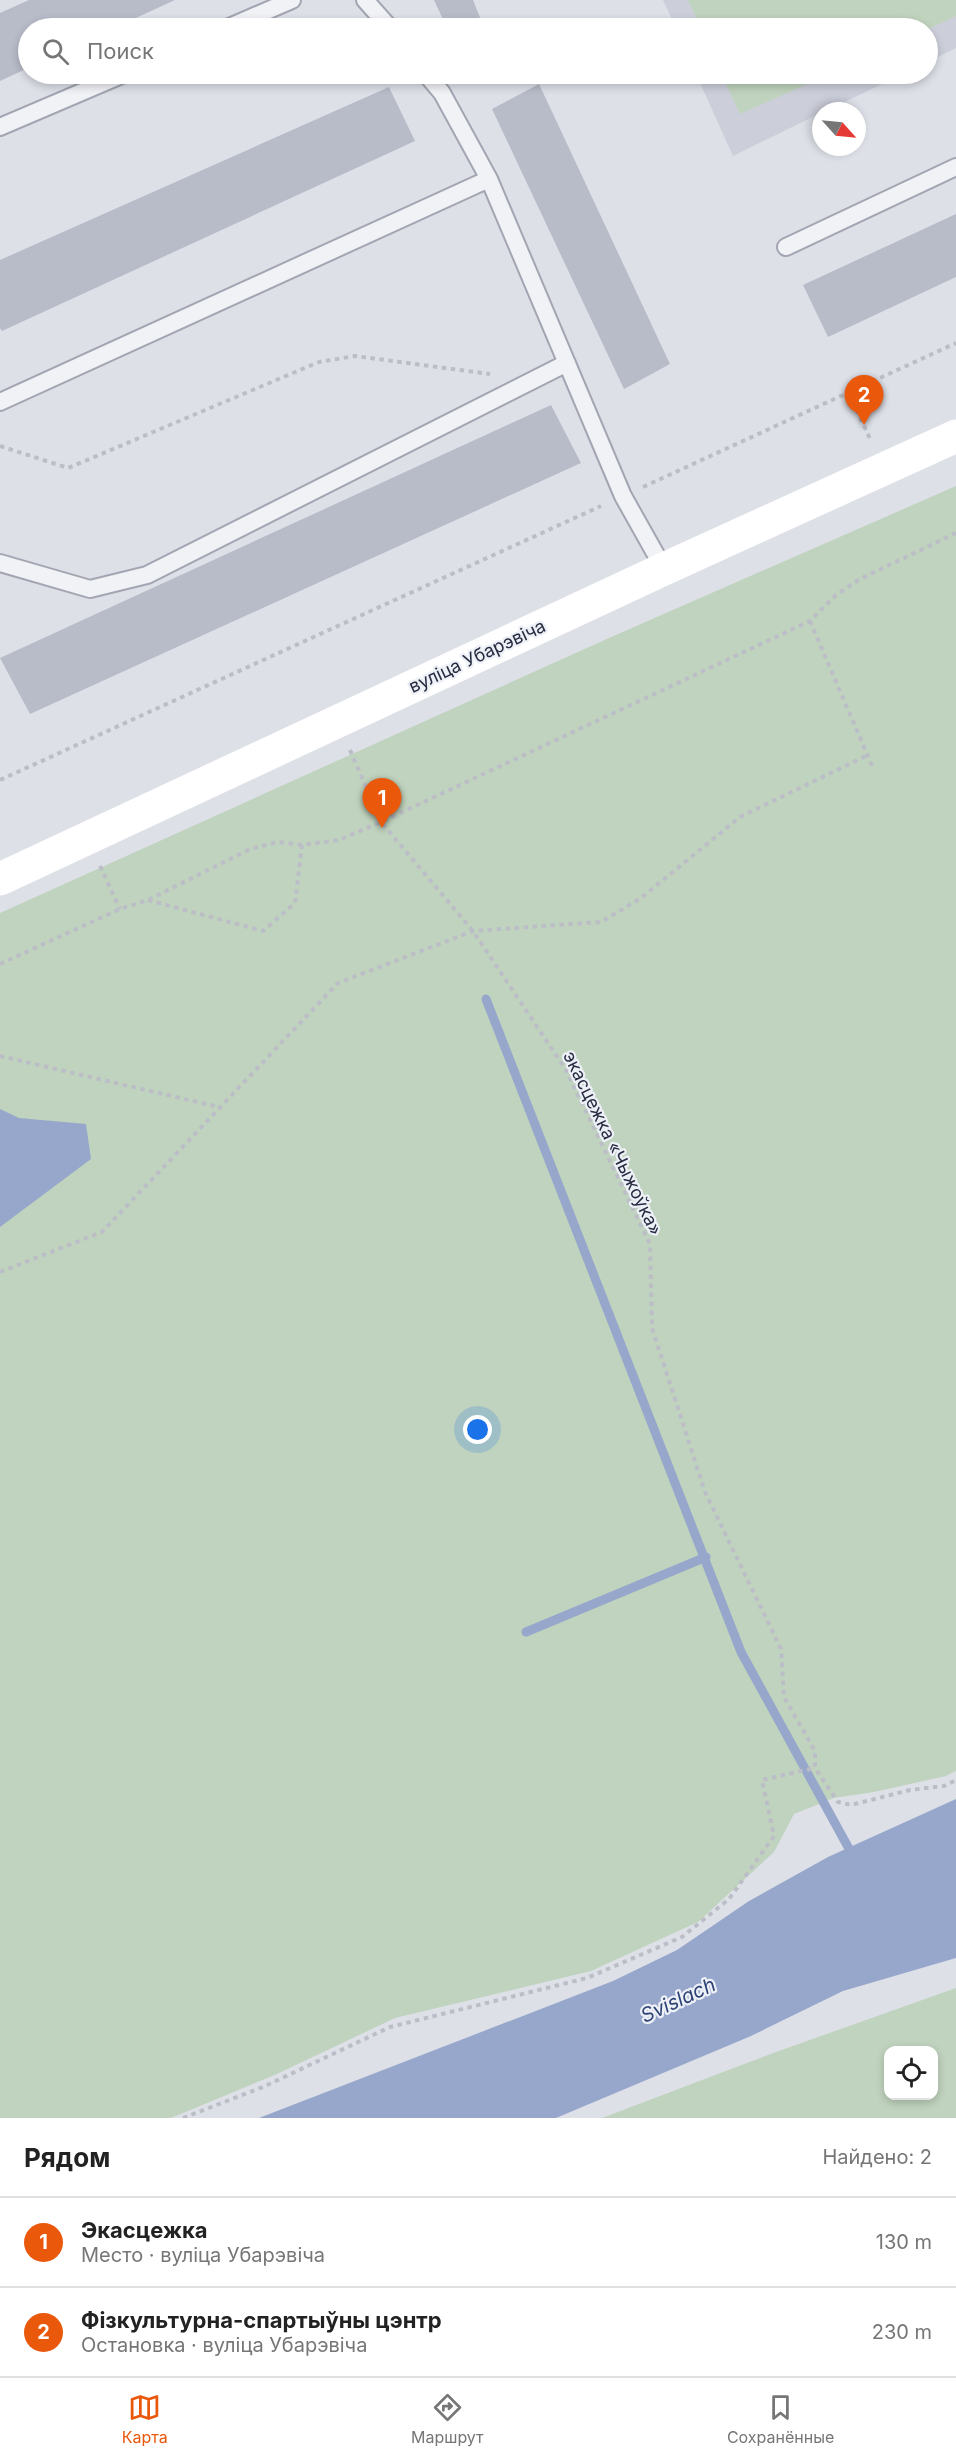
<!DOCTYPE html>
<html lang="ru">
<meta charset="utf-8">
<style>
:root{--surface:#fff;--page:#f6f6f6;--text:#222;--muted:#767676;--line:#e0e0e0;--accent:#ea580c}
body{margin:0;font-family:Inter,sans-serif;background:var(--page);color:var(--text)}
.controls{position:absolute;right:18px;bottom:18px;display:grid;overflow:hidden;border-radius:12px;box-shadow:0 3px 9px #0003}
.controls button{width:54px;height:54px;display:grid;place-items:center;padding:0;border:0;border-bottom:2px solid var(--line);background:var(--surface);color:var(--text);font:30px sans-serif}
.compass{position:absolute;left:812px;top:102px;width:54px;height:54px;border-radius:50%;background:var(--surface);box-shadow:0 3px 9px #0003;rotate:117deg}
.you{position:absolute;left:478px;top:1430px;width:21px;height:21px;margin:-15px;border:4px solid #fff;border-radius:50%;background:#1a73e8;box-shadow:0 0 0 9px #1a73e833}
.badge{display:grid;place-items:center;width:39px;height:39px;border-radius:50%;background:var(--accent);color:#fff;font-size:20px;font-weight:700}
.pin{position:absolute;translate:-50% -50px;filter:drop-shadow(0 2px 3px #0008)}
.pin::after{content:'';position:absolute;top:32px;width:21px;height:18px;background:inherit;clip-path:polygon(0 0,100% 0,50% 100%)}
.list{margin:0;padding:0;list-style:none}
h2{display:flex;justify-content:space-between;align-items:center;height:78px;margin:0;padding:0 24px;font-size:26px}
h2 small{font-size:20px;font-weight:400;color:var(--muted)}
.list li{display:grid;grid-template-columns:39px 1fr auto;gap:18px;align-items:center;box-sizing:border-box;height:90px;padding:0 24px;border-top:2px solid var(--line)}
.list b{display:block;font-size:22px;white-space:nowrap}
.list p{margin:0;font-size:20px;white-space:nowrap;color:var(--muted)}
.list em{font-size:20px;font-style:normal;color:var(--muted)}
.icon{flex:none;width:33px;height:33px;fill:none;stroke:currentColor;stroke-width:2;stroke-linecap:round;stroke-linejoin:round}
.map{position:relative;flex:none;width:956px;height:2118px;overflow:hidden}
.search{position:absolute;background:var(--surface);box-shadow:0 3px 9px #0003;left:18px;right:18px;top:18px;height:66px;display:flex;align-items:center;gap:15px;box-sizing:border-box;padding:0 21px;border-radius:33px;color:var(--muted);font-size:22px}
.sheet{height:258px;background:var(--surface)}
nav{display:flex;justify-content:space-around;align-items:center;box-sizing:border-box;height:84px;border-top:2px solid var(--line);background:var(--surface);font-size:16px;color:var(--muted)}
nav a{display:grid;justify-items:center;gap:3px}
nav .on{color:var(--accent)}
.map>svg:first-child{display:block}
</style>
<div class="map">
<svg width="956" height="2118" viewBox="0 0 956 2118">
<rect width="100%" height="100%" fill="#dee0e8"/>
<path fill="#cccfda" d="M663 0H956V48L928 62V28H676Z
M696 74H903L826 111H821V113L733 156Z"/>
<path fill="#c0d3be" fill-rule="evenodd" d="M688 0H956V16L928 29 701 28Z
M721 74H830L740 114Z
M956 486V1771L946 1776 874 1792 834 1798 794 1814 774 1852 698 1922 591 1971 395 2018 277 2074 171 2118H0V913L609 638Z
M956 1988V2118H602L776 2052ZM888 2050H934V2096H888Z"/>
<path fill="#96a7cb" d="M0 1109 19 1118 86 1124 91 1159 0 1227Z
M956 1799V1958L843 1991 751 2036 556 2118H259L613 1981 677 1950 749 1901 828 1857Z"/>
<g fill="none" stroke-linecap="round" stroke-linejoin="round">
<path stroke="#96a7cb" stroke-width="9" d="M486 999 741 1652 853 1856
M526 1632 706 1557"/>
</g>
<path fill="#b8bbc8" d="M29 0H175L114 28H28V68L0 81V13Z
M434 0H473L481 20 461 28H447Z
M539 84 670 364 624 389 492 109Z
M389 87 415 141 2 331 0 328V260Z
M956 214V277L828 337 803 285Z
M551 405 581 463 30 714 0 658Z"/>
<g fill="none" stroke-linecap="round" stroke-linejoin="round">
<g stroke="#a3a6b2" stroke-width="20">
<path id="service" d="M365 0 390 28
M227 28 292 0
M426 74 442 93 489 179 623 496 664 569
M0 127 124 74
M786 247 956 167
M0 402 489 179
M0 563 90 589 147 575 567 363"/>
</g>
<path stroke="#bcbec7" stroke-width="4" stroke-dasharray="4.5 4.5" stroke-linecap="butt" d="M849 393 871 441
M0 446 68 468 319 362 355 356 490 374
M643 487 956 343
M810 621 873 768
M350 750 381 822 473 931 566 1070 650 1244 652 1328 705 1492 781 1649 784 1697 815 1751V1768L838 1802 851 1805 910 1790 944 1786 956 1780
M0 780 601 506
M100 866 120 909
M148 900 263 931 295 903 302 845
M0 964 120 909 148 900 250 849 278 842 302 845 339 840 381 822 810 621 836 595 860 579 956 533
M0 1056 219 1107
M0 1272 102 1232 338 983 473 931 601 922 641 898 740 817 868 755
M183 2118 263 2087 390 2027 587 1978 682 1937 729 1899 774 1836 762 1780 815 1768"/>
<use href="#service" stroke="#f1f2f6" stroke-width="16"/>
<path stroke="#fff" stroke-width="33" d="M0 879 664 569 956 436"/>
</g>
<g text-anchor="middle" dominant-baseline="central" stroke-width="4.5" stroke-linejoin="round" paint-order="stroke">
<g font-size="18" fill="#262b40" stroke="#edf0f6">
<text transform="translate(477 656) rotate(-25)">вуліца Убарэвіча</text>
<text transform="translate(613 1143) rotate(64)">экасцежка «Чыжоўка»</text>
</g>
<g font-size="20" font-style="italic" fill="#2e4376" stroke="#edf0f6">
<text transform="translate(678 2000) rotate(-25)">Svislach</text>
</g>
</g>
</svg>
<div class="controls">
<button><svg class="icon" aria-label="locate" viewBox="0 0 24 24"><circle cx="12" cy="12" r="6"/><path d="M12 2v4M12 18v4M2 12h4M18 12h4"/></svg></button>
</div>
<svg class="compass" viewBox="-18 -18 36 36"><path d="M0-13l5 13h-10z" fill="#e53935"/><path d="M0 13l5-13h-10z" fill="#767676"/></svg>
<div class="you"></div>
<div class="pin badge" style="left:382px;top:828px">1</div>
<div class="pin badge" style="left:864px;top:425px">2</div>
<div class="search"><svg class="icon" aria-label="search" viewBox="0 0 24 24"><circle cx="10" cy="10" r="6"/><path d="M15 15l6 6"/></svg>Поиск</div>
</div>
<section class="sheet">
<h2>Рядом<small>Найдено: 2</small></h2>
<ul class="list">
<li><span class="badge">1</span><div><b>Экасцежка</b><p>Место · вуліца Убарэвіча</p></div><em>130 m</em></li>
<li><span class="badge">2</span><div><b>Фізкультурна-спартыўны цэнтр</b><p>Остановка · вуліца Убарэвіча</p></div><em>230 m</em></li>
</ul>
</section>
<nav>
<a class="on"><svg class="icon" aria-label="map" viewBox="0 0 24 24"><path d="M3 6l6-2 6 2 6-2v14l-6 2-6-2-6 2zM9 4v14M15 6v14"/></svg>Карта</a>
<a><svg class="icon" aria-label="directions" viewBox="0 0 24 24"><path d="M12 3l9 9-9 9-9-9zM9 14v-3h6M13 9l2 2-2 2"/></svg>Маршрут</a>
<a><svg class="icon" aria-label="saved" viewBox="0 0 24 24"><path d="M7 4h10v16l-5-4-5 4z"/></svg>Сохранённые</a>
</nav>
